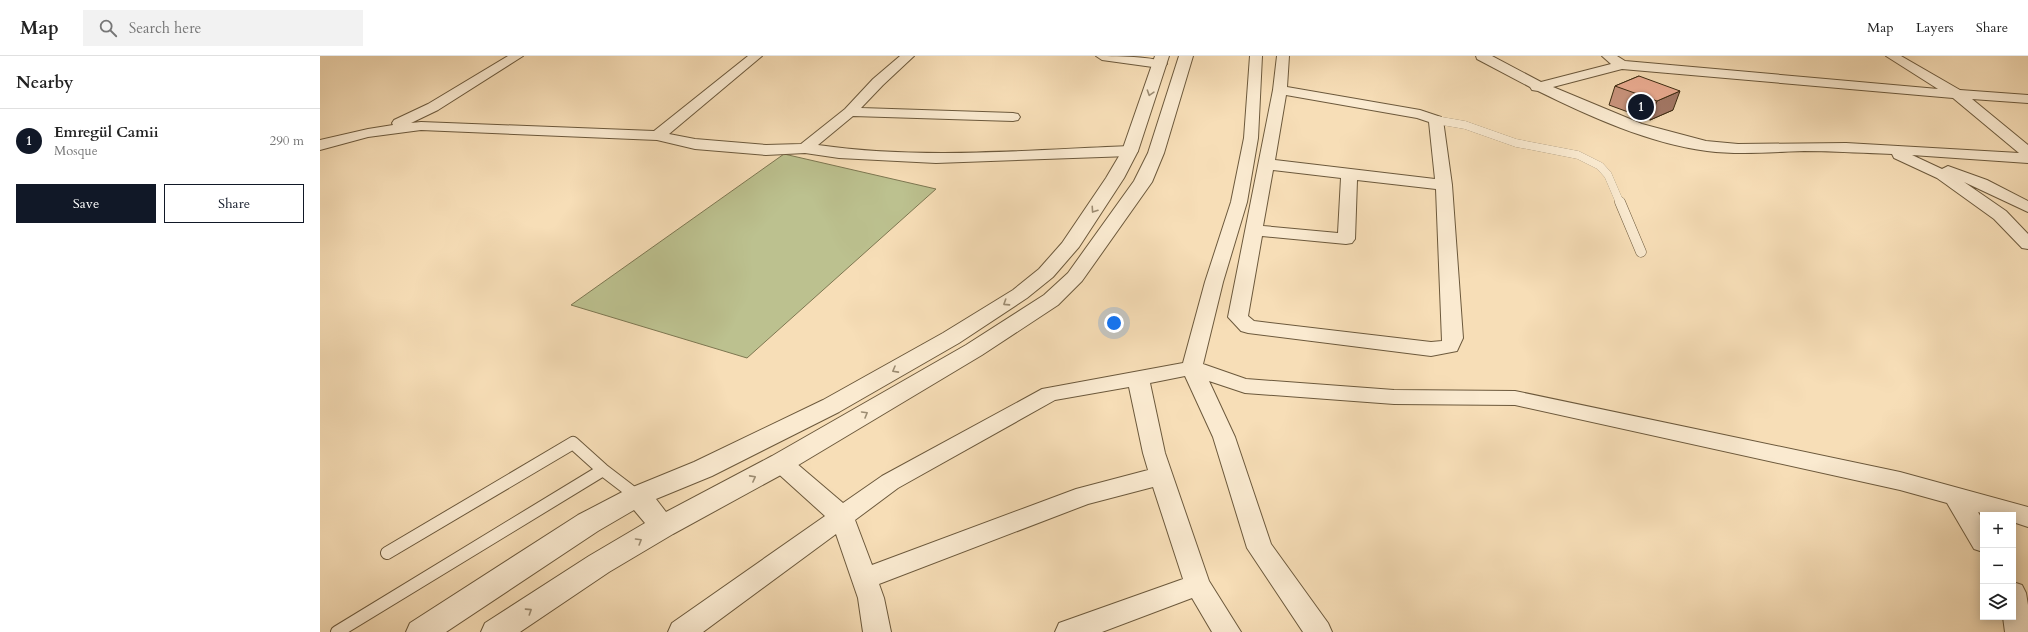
<!DOCTYPE html>
<meta charset="utf-8">
<style>
:root{--surface:#fff;--page:#f2f2f2;--text:#222;--muted:#767676;--line:#e0e0e0;--accent:#111827}
body{margin:0;font-family:Cardo,serif;background:var(--page);color:var(--text)}
.controls{position:absolute;right:12px;bottom:12px;display:grid;overflow:hidden;border-radius:0px;box-shadow:0 2px 10px #0003}
.controls button{width:36px;height:36px;display:grid;place-items:center;padding:0;border:0;border-bottom:1px solid var(--line);background:var(--surface);color:var(--text);font:20px sans-serif}
.you{position:absolute;left:794px;top:267px;width:14px;height:14px;margin:-10px;border:3px solid #fff;border-radius:50%;background:#1a73e8;box-shadow:0 0 0 6px #1a73e833}
.badge{display:grid;place-items:center;width:26px;height:26px;border-radius:50%;background:var(--accent);color:#fff;font-size:13px;font-weight:700}
.pin{position:absolute;translate:-50% -50%;border:2px solid #fff;box-shadow:0 1px 4px #0006}
.list{margin:0;padding:0;list-style:none}
h2{display:flex;justify-content:space-between;align-items:center;height:52px;margin:0;padding:0 16px;font-size:17px}
h2 small{font-size:13px;font-weight:400;color:var(--muted)}
.list li{display:grid;grid-template-columns:26px 1fr auto;gap:12px;align-items:center;box-sizing:border-box;height:64px;padding:0 16px;border-top:1px solid var(--line)}
.list b{display:block;font-size:15px;white-space:nowrap}
.list p{margin:0;font-size:13px;white-space:nowrap;color:var(--muted)}
.list em{font-size:13px;font-style:normal;color:var(--muted)}
.actions{display:flex;gap:8px;padding:12px 16px}
.actions a{flex:1;padding:9px 0;border:1px solid var(--accent);border-radius:0px;text-align:center;font-size:14px;color:var(--accent)}
.actions .main{background:var(--accent);color:#fff}
.icon{flex:none;width:22px;height:22px;fill:none;stroke:currentColor;stroke-width:2;stroke-linecap:round;stroke-linejoin:round}
.map{position:relative;flex:none;width:1708px;height:576px;overflow:hidden}
header{display:flex;align-items:center;gap:24px;box-sizing:border-box;height:56px;padding:0 20px;background:var(--surface);border-bottom:1px solid var(--line)}
header strong{font-size:19px}
nav{display:flex;gap:22px;margin-inline-start:auto;font-size:14px}
.search{width:280px;height:36px;background:var(--page);display:flex;align-items:center;gap:10px;box-sizing:border-box;padding:0 14px;border-radius:0px;color:var(--muted);font-size:15px}
main{display:flex}
aside{flex:1;background:var(--surface)}
.map>svg:first-child{display:block}
</style>
<header>
<strong>Map</strong>
<div class="search"><svg class="icon" aria-label="search" viewBox="0 0 24 24"><circle cx="10" cy="10" r="6"/><path d="M15 15l6 6"/></svg>Search here</div>
<nav><a>Map</a><a>Layers</a><a>Share</a></nav>
</header>
<main>
<aside>
<h2>Nearby<small></small></h2>
<ul class="list">
<li><span class="badge">1</span><div><b>Emregül Camii</b><p>Mosque</p></div><em>290 m</em></li>
</ul>
<div class="actions"><a class="main">Save</a><a>Share</a></div>
</aside>
<div class="map">
<svg width="1708" height="576" viewBox="0 0 1708 576">
<rect width="100%" height="100%" fill="#f7deb7"/>
<filter id="stains"><feTurbulence type="fractalNoise" baseFrequency=".005" numOctaves="4"/><feColorMatrix values="0 0 0 0 .2 0 0 0 0 .09 0 0 0 0 .02 0 0 0 .5 -.17"/></filter>
<radialGradient id="worn" r=".72"><stop offset=".6" stop-color="#630" stop-opacity="0"/><stop offset="1" stop-color="#630" stop-opacity=".3"/></radialGradient>
<path fill="#bcc18f" stroke="#7d7751" d="M464 98 616 133 427 302 251 249Z"/>
<g fill="none" stroke-linecap="round" stroke-linejoin="round">
<g stroke="#6c593c" stroke-width="8">
<path id="service-far2" d="M1116 64 1145 69 1196 87 1258 99 1280 110 1288 119 1300 147"/>
</g>
<g stroke="#6c593c" stroke-width="11">
<path id="service-far1" d="M1300 146 1321 196"/>
</g>
<g stroke="#6c593c" stroke-width="14">
<path id="service" d="M67 497 253 387 283 414 317 440
M17 576 283 414"/>
</g>
<g stroke="#6c593c" stroke-width="2">
<path id="minor" d="M188 0H203L118 54 91 67 101 66 334 75 428 0H442L349 78 375 83 446 89 481 88 525 53 553 23 580 0H594L563 29 541 52 693 57 698 58 700 61 698 64 693 65 533 60 498 89C601 104 707 94 810 90L815 92 818 95 815 98 810 100 616 107 519 102 485 97 446 99 375 93 337 84 101 74 48 81 0 94V84L48 73 73 69 72 67 74 64 108 48Z
M776 0C789 0 840 0 847 8L840 12 782 4Z
M930 0H942L938 82 927 146 903 226 883 308 926 323 1074 334 1195 335 1580 416 1708 451V471L1693 466V459H1667L1658 456 1663 465V496L1654 493 1627 447 1580 434 1195 349 1074 348 925 337 889 325 915 381 951 488 1008 567 1012 576H983L927 492 893 381 865 320 830 327 845 397 889 525 921 576H892L872 542 782 576H735L739 567 863 523 833 431 768 448 559 528 564 542 571 576H543L538 542 516 478 383 576H348L352 567 505 460 453 413 450 407 453 401 461 398 469 401 523 447 562 420 722 333 863 307 885 226 911 146 924 82ZM809 331 823 397 828 414 756 433 552 509 535 464 578 432 735 344Z
M957 0H969L967 31 1100 54 1121 61 1123 64 1132 129 1143 282 1137 295 1111 300 928 277 921 275 908 261 953 34ZM966 39 1097 62 1109 66 1115 123 955 104ZM953 114 1021 122 1018 177 943 170ZM1037 124 1116 133 1122 285 1111 286 934 265 928 260 942 180 1026 188 1032 187 1035 183Z
M1156 0H1172L1221 26 1291 8 1282 0H1297L1305 5 1618 33 1566 0H1581L1640 34 1708 39V47L1652 43 1708 89V107L1592 99 1622 113 1628 110 1667 124 1708 145V156L1644 126 1686 155 1708 178V193L1702 192 1674 163 1617 122 1574 102 1572 98C1543 97 1513 95 1484 95 1451 96 1419 99 1387 95 1328 87 1271 61 1218 35L1212 34 1210 31 1157 3ZM1302 13 1633 42 1699 97 1526 87 1418 88 1386 85 1322 68 1233 31Z
M1693 526 1702 529 1706 537 1708 549V576H1685L1683 561H1693Z"/>
</g>
<g stroke="#6c593c" stroke-width="2">
<path id="tertiary" d="M835 0H849L818 95 804 122 759 191 733 221 707 242 639 287 519 356 392 420 336 443 346 456 452 400 646 289 724 239 748 217 814 125 828 97 859 0H873L844 97 832 126 762 225 738 249 662 299 470 414 353 478 289 516 200 576H161L165 567 269 500 325 467 314 454 278 475 126 576H86L90 567 258 459 308 433 374 406 503 344 623 277 693 234 719 213 742 187 786 122 802 95Z"/>
</g>
<use href="#service-far2" stroke="#faead0" stroke-width="8"/>
<use href="#service-far1" stroke="#faead0" stroke-width="10"/>
<use href="#service" stroke="#faead0" stroke-width="12"/>
<use href="#minor" fill="#faead0" fill-rule="evenodd"/>
<use href="#tertiary" fill="#faead0" fill-rule="evenodd"/>
</g>
<path fill="#ca957e" stroke="#3e2d13" d="M1319 20 1353 54 1330 64 1289 49 1295 30Z"/>
<path fill="#a47967" stroke="#3e2d13" d="M1360 35 1353 54 1330 64 1337 45Z"/>
<path fill="#ebad93" stroke="#3e2d13" d="M1319 20 1360 35 1337 45 1295 30Z"/>
<defs><path id="oneway-chevron" d="M-2-3.5L2.5 0L-2 3.5" fill="none" stroke-width="1.6" stroke-linecap="round" stroke-linejoin="round"/></defs>
<g stroke="#9c8c72">
<use href="#oneway-chevron" transform="translate(830 37) rotate(108)"/>
<use href="#oneway-chevron" transform="translate(774 154) rotate(124)"/>
<use href="#oneway-chevron" transform="translate(686 247) rotate(147)"/>
<use href="#oneway-chevron" transform="translate(575 314) rotate(151)"/>
<use href="#oneway-chevron" transform="translate(545 358) rotate(-30)"/>
<use href="#oneway-chevron" transform="translate(433 422) rotate(-28)"/>
<use href="#oneway-chevron" transform="translate(319 485) rotate(-31)"/>
<use href="#oneway-chevron" transform="translate(209 555) rotate(-33)"/>
</g>
<rect width="100%" height="100%" filter="url(#stains)"/>
<rect width="100%" height="100%" fill="url(#worn)"/>
</svg>
<div class="controls">
<button>+</button>
<button>−</button>
<button><svg class="icon" aria-label="layers" viewBox="0 0 24 24"><path d="M12 4l9 5-9 5-9-5zM3 14l9 5 9-5"/></svg></button>
</div>
<div class="you"></div>
<div class="pin badge" style="left:1321px;top:51px">1</div>
</div>
</main>
